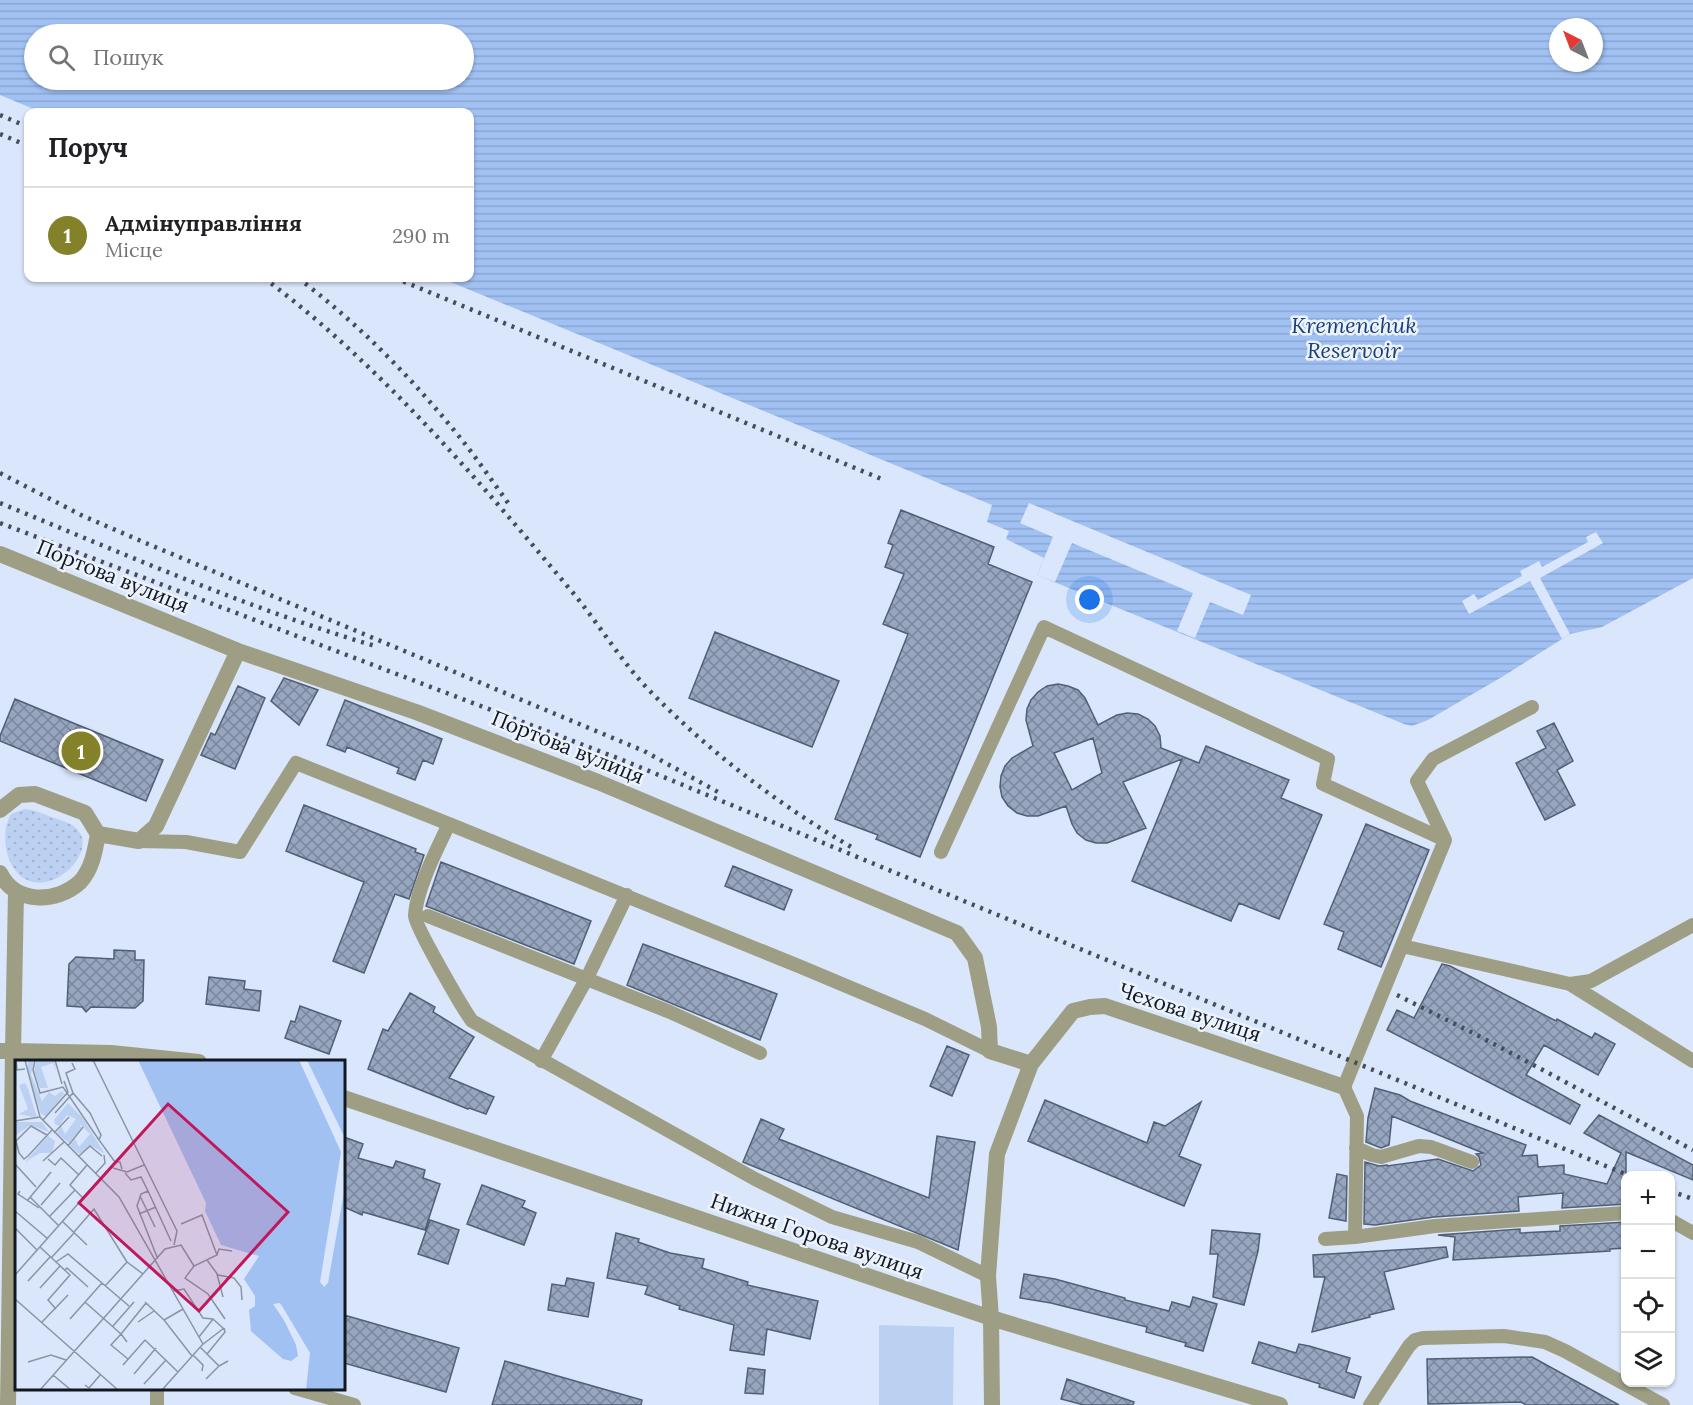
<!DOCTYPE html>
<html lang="uk">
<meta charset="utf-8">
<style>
:root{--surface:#fff;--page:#f2f2f2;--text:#202124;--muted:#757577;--line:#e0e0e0;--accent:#83822a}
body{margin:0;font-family:Lora,serif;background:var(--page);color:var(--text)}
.controls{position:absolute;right:18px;bottom:18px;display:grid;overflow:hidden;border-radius:12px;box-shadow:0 2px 4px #0004}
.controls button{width:54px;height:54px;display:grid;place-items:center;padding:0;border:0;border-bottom:2px solid var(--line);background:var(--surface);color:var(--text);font:30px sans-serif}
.compass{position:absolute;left:1549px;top:18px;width:54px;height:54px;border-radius:50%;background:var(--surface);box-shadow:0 2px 4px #0004;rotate:318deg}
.you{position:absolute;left:1090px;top:600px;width:21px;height:21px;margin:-15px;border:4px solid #fff;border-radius:50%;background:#1a73e8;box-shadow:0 0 0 9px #1a73e833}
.badge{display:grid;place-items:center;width:39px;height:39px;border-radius:50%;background:var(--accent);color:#fff;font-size:20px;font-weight:700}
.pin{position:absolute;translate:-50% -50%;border:3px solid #fff;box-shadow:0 2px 6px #0006}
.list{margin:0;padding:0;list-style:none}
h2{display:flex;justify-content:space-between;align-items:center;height:78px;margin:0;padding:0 24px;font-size:26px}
h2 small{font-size:20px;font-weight:400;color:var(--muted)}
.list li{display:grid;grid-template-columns:39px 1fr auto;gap:18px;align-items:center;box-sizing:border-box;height:96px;padding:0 24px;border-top:2px solid var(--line)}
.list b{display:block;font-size:22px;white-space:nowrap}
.list p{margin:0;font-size:20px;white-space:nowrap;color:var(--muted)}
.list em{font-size:20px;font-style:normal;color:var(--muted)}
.icon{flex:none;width:33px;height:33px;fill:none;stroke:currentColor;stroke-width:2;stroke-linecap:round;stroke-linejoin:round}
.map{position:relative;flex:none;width:1693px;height:1405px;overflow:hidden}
.search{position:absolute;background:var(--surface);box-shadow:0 2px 4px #0004;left:24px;top:24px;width:450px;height:66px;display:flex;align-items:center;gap:15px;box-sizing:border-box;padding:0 21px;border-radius:33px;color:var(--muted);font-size:22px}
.panel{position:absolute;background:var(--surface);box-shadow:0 2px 4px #0004;left:24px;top:108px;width:450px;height:174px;border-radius:12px}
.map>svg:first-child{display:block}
</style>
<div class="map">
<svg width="1693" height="1405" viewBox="0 0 1693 1405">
<defs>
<pattern id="park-dots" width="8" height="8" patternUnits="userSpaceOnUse" patternTransform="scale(1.5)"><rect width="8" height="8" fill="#bcd1f2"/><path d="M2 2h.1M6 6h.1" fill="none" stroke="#a1b3cf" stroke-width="1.8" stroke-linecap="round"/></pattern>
<pattern id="water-rules" width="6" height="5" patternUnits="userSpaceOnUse" patternTransform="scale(1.5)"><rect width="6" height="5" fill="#a1c1f3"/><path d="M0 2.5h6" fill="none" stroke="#8aa5d0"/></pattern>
<pattern id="building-cross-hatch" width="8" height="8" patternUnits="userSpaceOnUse" patternTransform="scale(1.5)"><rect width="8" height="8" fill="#97a6bf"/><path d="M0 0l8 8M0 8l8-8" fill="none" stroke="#7a869b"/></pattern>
</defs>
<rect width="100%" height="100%" fill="#d9e6fb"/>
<path fill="url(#park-dots)" d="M25 809C34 810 42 813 51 817 60 820 70 822 76 828 105 855 32 916 9 859 4 845 3 828 11 814Z"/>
<path fill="#bcd1f2" d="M879 1325 954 1327 953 1405H879Z"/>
<path fill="url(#water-rules)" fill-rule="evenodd" d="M0 0H1693V578L1602 627 1570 634 1502 677 1428 720 1412 726 1404 724 1037 575 1044 558 1006 539 1009 531 987 522 992 505 441 278H470V112H41L0 95ZM1558 27H1594V63H1558ZM34 34H464V80H34Z"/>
<path fill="#d9e6fb" d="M1029 503 1251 595 1243 615 1210 602 1195 638 1177 631 1193 593 1072 543 1055 582 1037 575 1053 537 1020 523Z
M1596 532 1603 543 1540 578 1570 634 1562 639 1530 581 1469 614 1462 601 1474 594 1478 600 1522 576 1520 571 1539 561 1542 567 1588 542 1586 537Z"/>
<path fill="url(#building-cross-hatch)" stroke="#515f75" stroke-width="1.5" fill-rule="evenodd" d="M901 510 994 547 988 564 1032 582 920 857 876 839 878 835 835 819 908 634 883 624 904 574 885 567 893 545 888 543Z
M715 632 839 681 812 747 689 698Z
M284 678 318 690 299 725 271 701Z
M1058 684 1068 686 1078 690 1085 698 1098 725 1117 715 1127 713 1138 714 1148 719 1155 726 1160 736 1161 748 1199 763 1206 746 1289 780 1281 798 1322 815 1279 919 1239 903 1231 921 1132 881 1182 759 1123 782 1146 828 1107 843H1096L1086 840 1077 833 1072 824 1066 806 1038 816H1027L1017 813 1008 806 1002 797 1000 787 1001 776 1005 766 1012 758 1033 746 1026 720 1027 709 1031 700 1038 692 1047 686ZM1093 738 1102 773 1072 790 1054 753Z
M238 686 265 698 235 769 201 755 211 733 215 735Z
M15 699 163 760 146 801 0 741V736Z
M345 700 442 739 433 764 423 760 415 780 397 773 399 768 347 747 345 752 327 745Z
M1554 723 1573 761 1557 770 1575 805 1545 820 1516 763 1546 748 1537 731Z
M304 805 416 849 415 852 424 855 409 899 395 894 364 973 333 961 364 882 286 851Z
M1366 824 1429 850 1381 967 1338 949 1344 932 1324 924Z
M441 862 591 921 574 964 426 906Z
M733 866 792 890 784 910 725 886Z
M643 944 777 994 760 1040 627 985Z
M114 950 135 951V960H144L143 1001 135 1008 91 1007 86 1012 82 1007 67 1006 69 964 76 957 114 959Z
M1442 964 1450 966 1556 1021 1557 1019 1592 1038 1595 1033 1615 1044 1598 1075 1544 1045 1526 1075 1580 1105 1570 1124 1387 1030 1397 1010 1414 1018Z
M209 977 245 981 244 989 261 991 259 1011 206 1004Z
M410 993 435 1007 433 1012 474 1037 449 1078 494 1097 486 1114 469 1108 468 1109 368 1069 383 1029 388 1031Z
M300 1006 341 1021 329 1054 285 1038 291 1021 295 1022Z
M947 1046 969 1055 952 1096 930 1086Z
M1375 1088 1400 1095 1410 1101 1526 1145 1522 1156 1537 1155 1538 1167 1564 1165V1174L1607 1184 1621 1153 1584 1133 1599 1115 1693 1165V1180L1626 1152V1204L1562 1208 1563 1193 1518 1197 1519 1211 1434 1217 1375 1225 1364 1224 1365 1162 1379 1166 1387 1165V1166L1438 1159 1473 1171 1481 1165 1479 1157 1476 1154 1483 1153 1392 1116 1389 1145 1381 1148 1366 1142 1368 1118Z
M1045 1100 1147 1143 1154 1122 1165 1126 1201 1102 1179 1156 1201 1165 1184 1206 1028 1141Z
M761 1119 784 1129 779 1139 929 1198 937 1136 975 1142 958 1250 743 1162Z
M344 1137 363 1144 358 1158 393 1168 396 1161 425 1170 423 1178 440 1184 425 1230 363 1212 362 1215 344 1207Z
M1337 1174 1347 1176 1346 1221 1329 1218Z
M482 1185 525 1201 522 1207 536 1213 524 1245 467 1224Z
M430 1220 459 1230 448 1264 418 1254Z
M1626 1222V1248L1610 1249V1251L1453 1260 1455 1237 1438 1235 1520 1229V1233L1560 1231V1226Z
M1212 1230 1260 1234 1258 1251 1244 1305 1213 1297 1218 1254H1210Z
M616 1233 639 1239 638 1242 670 1253 704 1259 702 1268 748 1282 747 1285 818 1301 810 1339 767 1329 764 1355 730 1350 734 1325 679 1309 680 1306 645 1294 648 1286 607 1278Z
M1446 1247 1448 1257 1384 1272 1394 1309 1369 1315 1370 1317 1312 1332 1325 1277H1314L1313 1255Z
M1024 1274 1055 1279 1125 1298V1300L1169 1311 1172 1302 1190 1307 1193 1297 1217 1304 1203 1351 1185 1346 1186 1343 1146 1332 1147 1327 1051 1303 1020 1298Z
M567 1278 594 1283 588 1317 548 1310 552 1284 565 1286Z
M344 1315 459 1348 446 1392 344 1363Z
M1259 1342 1296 1353 1299 1344 1309 1346 1350 1358 1346 1372 1361 1377 1354 1398 1319 1387 1320 1384 1252 1363Z
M1532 1357 1619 1405H1526L1521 1402 1428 1404 1427 1359Z
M505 1361 642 1400 641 1405H492Z
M748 1368 765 1370 763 1394 745 1393Z
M1067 1379 1134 1402 1133 1405H1084L1061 1399Z"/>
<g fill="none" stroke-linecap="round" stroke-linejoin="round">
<path stroke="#9e9e85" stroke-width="14" d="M1532 707 1433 759 1417 781 1445 840 1344 1087 1357 1116 1355 1237 1435 1226 1626 1213
M139 841 186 842 240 852 296 763 449 824
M941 852 1044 627 1328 759 1323 784 1445 840
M428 916 670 1012 760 1053
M1402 946 1570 984 1591 981 1693 925
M1570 984 1693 1061
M541 1061 587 978 627 895
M1356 1148 1372 1155 1381 1157 1419 1146 1431 1147 1472 1162
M1670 1220 1693 1233
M1325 1239 1355 1237
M988 1276 918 1242 832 1217 755 1179 472 1021C463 1009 415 926 415 916 416 890 437 849 449 824L801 967 925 1019 990 1051
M295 1388 354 1405
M157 1405V1388
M1370 1405 1409 1346 1415 1340 1423 1338 1504 1336 1545 1342 1565 1351 1663 1405"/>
<path stroke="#9e9e85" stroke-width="16" d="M0 554 238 651 416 712 598 782 957 933 975 958 989 1027 990 1051 1031 1064
M0 810 19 795 35 794 85 813 98 834C95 851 92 869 80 882 56 904 15 904 0 873
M98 834 139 841 156 826 238 651
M16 892 13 1051 111 1053 199 1062
M344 1098 991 1318 1280 1405
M992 1405 991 1318 988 1276 997 1154 1031 1064 1073 1011 1090 1007 1105 1006 1344 1087"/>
<path stroke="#9e9e85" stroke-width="16" d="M0 1051H13L8 1405"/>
<path stroke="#464d5a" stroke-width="4.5" stroke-dasharray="3 6" stroke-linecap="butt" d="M0 115 28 127
M0 134 28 146
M264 278C380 365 475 476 568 587 596 619 617 656 646 687 708 751 776 803 853 848
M298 278C356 322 407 373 453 429 474 454 492 481 511 507
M395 278 884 480
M0 473 83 516 148 544 644 751 718 792
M0 503C124 554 247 608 375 646
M0 523 620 759 1630 1176
M1397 995 1477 1035 1693 1150
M1670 1191 1693 1199"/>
</g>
<g text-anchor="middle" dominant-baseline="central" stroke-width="5" stroke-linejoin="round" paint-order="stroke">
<g font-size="21" fill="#121821" stroke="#ecf3fd">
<text transform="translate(113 576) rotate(22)">Портова вулиця</text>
<text transform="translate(568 747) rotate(22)">Портова вулиця</text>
<text transform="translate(1190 1012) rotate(18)">Чехова вулиця</text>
<text transform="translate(817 1236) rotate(19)">Нижня Горова вулиця</text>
</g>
<g font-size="22" font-style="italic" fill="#1a407b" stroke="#ecf3fd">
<text x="1354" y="325">Kremenchuk<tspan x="1354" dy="25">Reservoir</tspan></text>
</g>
</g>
<g transform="translate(15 1060)">
<rect width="330" height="330" fill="#d9e6fb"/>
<path d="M13 0H19L16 15 27 41 34 32 40 36 47 31 49 34 31 56 26 54 13 13ZM21 0H39L41 11 38 3 26 7 33 28H25L19 12ZM10 23 13 28 22 58 4 54 13 49 4 25ZM53 43 67 57 90 94 77 86 64 94 55 86 60 79 64 87 75 74 65 64 66 68 54 83 42 73 46 66 50 74 61 59 52 55 44 66 40 64 39 60ZM0 62H27L34 72 15 65 0 76ZM33 76 40 81 37 93H25L10 102Z" fill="#bcd1f2"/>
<path d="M123 0H330V330H291L295 293 265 243 258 244 279 275 283 296 276 301 268 299 236 271 234 250 240 246V236L229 219 244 196 206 185 190 151 191 143Z" fill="#a1c1f3"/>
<path d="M284 0H292L330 78V127L313 223 309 227 305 222 326 92ZM261 244 267 246 291 287 282 274 287 288 284 291Z" fill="#d9e6fb"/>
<path fill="none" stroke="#8994a4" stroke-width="1.5" d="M1 0 2 10 10 9M10 0 25 57 104 137 188 284M20 0 18 10 25 33 48 27 84 80M40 0 47 24M78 0 162 171 159 185M57 3 60 9 51 13 58 33M40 53 58 33 75 53 86 75 84 80 100 102M28 60 53 32 49 21M0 61 25 57M39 73 54 57M32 75 16 66 1 81 4 93 9 99 13 96 37 70M53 86 68 67M64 96 75 86 87 96M33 99 40 105 46 98 64 115M28 101 49 82M0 104 21 127M98 108 112 112 129 105M81 113 90 103 89 95M110 113 116 120 126 117 133 131M5 131 3 134 24 148M125 136 140 167M15 137 44 166M69 139 55 125 72 105M12 141 36 112M26 145 45 123M0 151 33 179M124 154 141 147M34 157 60 130M48 162 72 185M166 164 187 155 202 195M0 168 22 190M59 172 79 149 112 202 90 226M25 187 55 215 33 240 41 249M142 197 122 146 126 134 133 131 156 181M36 198 59 173M192 200 203 215 219 218 226 227 227 240M41 202 53 194 114 246M112 202 128 214M50 210 52 208 73 227M202 214 208 237M0 215 100 102H105L107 109M13 221 35 197M25 228 45 206M158 231 169 229 188 258 198 259M0 239 103 330M70 242 106 274 96 285 113 299M130 242 149 260M168 249 149 260 177 296M55 259 87 223M210 259 193 234 170 218 179 206 202 195 204 189 217 191M27 262 53 235M123 262 139 251M98 266 119 242M184 277 198 259 208 268M112 282 106 274 131 243M185 287 204 306 213 301M192 294 210 272 209 268M178 295 188 305 187 311M13 302 36 295 51 300M108 305 130 280 163 312M119 314 141 288M38 315 56 330M191 319 204 306M129 324 151 300M70 325 74 328 86 314M25 330 150 189 166 185 179 206M147 330 187 285 209 268"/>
<path fill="#c2185b" fill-opacity="0.15" stroke="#c2185b" stroke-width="3" d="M153 44 273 152 184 251 64 143Z"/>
<rect width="330" height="330" fill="none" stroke="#121821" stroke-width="3"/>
</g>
</svg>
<div class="controls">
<button>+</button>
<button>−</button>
<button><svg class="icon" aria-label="locate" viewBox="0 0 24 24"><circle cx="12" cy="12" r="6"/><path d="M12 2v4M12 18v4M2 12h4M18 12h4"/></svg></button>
<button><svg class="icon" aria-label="layers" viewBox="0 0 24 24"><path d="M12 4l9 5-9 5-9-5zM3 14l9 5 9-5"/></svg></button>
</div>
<svg class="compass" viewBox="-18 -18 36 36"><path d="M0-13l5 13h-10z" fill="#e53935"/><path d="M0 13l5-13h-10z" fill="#757577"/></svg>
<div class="you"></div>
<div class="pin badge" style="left:81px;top:751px">1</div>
<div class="search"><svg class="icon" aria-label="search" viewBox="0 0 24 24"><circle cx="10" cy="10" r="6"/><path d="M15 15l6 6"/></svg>Пошук</div>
<section class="panel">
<h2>Поруч<small></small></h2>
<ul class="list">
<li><span class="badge">1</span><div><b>Адмінуправління</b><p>Місце</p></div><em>290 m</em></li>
</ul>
</section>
</div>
